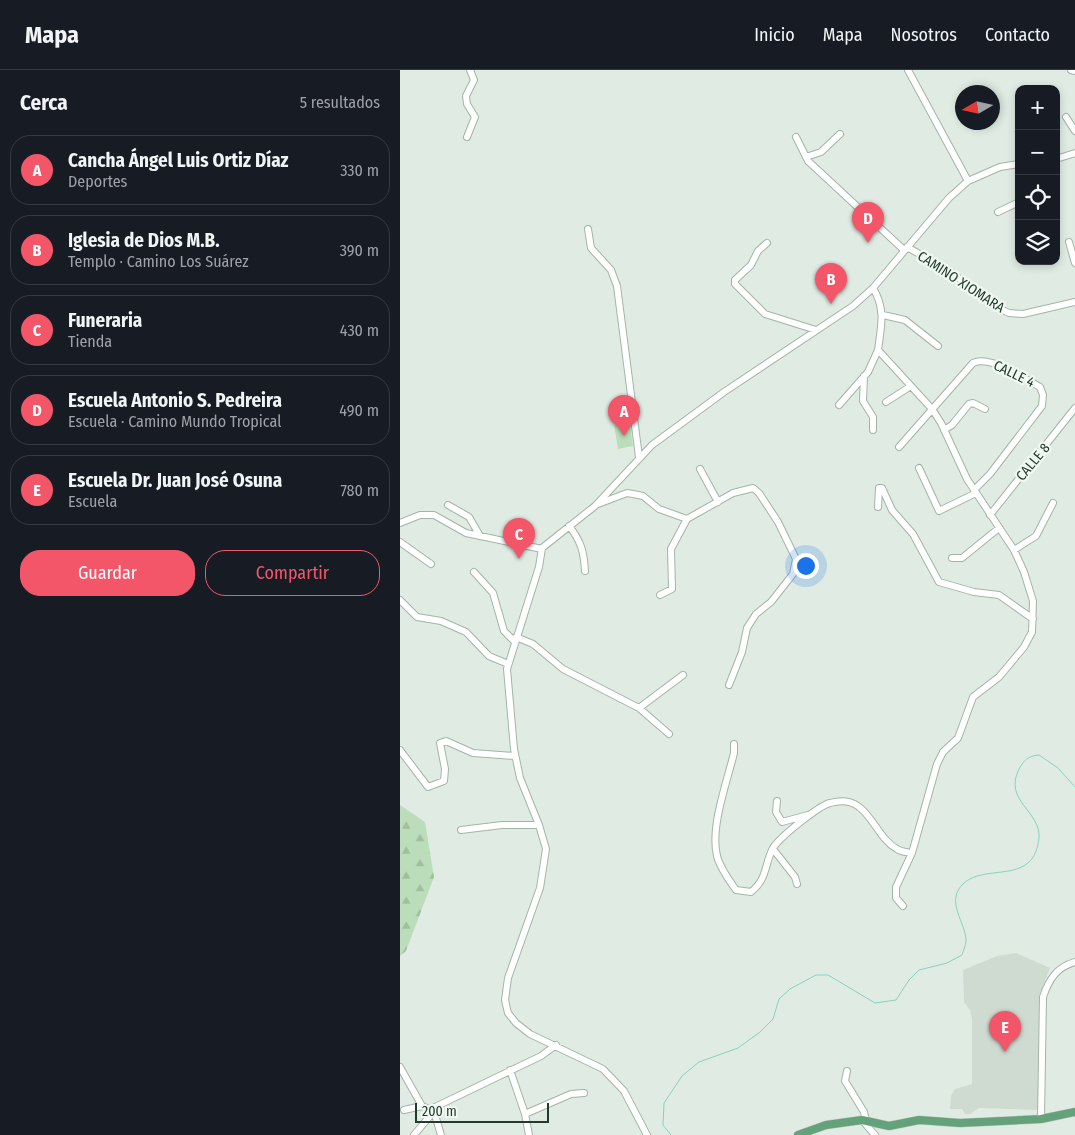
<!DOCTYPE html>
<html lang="es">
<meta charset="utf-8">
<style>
:root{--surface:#171b24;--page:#242831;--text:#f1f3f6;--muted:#9ea1a6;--line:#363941;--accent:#f45669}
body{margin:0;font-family:"Fira Sans Condensed",sans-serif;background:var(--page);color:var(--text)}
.controls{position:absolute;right:15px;top:15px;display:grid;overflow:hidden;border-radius:10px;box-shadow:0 2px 8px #0003}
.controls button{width:45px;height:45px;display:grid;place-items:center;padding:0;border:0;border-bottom:1px solid var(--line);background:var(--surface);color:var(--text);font:25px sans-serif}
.compass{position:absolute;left:555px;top:15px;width:45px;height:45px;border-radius:50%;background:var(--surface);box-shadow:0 2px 8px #0003;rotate:261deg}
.scale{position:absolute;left:15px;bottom:12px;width:134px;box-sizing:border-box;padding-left:5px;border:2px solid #213c2b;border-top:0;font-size:14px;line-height:18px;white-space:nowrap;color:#213c2b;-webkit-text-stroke:4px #f1f8f2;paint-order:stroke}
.you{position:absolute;left:405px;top:495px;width:18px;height:18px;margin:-12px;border:4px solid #fff;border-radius:50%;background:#1a73e8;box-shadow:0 0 0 8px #1a73e833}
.badge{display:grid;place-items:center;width:32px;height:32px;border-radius:50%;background:var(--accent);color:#fff;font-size:16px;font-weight:700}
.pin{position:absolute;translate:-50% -41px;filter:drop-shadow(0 1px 2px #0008)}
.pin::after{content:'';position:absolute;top:26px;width:18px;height:15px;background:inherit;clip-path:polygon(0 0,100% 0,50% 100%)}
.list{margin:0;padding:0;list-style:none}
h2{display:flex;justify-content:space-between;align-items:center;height:65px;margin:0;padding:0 20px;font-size:21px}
h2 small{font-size:16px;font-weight:400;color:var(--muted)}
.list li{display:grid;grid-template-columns:32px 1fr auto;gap:15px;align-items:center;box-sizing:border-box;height:70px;margin:0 10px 10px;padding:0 10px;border:1px solid var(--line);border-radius:20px}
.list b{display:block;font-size:19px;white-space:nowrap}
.list p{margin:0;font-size:16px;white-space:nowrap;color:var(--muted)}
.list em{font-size:16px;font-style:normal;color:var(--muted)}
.actions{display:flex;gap:10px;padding:15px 20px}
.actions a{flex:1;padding:11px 0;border:1px solid var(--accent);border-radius:20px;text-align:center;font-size:18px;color:var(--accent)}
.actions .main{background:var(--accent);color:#fff}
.icon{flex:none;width:28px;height:28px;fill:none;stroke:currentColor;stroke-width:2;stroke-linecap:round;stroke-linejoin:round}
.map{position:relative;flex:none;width:675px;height:1065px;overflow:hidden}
header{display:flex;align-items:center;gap:30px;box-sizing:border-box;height:70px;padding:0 25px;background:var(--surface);border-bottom:1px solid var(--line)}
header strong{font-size:24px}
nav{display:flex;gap:28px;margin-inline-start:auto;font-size:18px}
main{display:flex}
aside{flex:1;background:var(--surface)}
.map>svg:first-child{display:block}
</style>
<header>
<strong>Mapa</strong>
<nav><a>Inicio</a><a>Mapa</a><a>Nosotros</a><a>Contacto</a></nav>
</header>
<main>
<aside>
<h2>Cerca<small>5 resultados</small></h2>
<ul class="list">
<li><span class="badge">A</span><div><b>Cancha Ángel Luis Ortiz Díaz</b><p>Deportes</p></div><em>330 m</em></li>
<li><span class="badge">B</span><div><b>Iglesia de Dios M.B.</b><p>Templo · Camino Los Suárez</p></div><em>390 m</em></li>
<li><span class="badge">C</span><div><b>Funeraria</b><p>Tienda</p></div><em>430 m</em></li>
<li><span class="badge">D</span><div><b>Escuela Antonio S. Pedreira</b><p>Escuela · Camino Mundo Tropical</p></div><em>490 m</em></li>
<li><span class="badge">E</span><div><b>Escuela Dr. Juan José Osuna</b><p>Escuela</p></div><em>780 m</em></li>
</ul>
<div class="actions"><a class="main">Guardar</a><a>Compartir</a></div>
</aside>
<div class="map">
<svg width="675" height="1065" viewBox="0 0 675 1065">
<defs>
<pattern id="forest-firs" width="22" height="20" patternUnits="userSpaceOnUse" patternTransform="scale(1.25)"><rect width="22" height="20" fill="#bcddb9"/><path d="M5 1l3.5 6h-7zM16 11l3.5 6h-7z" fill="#a1bf9f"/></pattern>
</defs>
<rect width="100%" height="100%" fill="#e0ece3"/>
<path fill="#cfdbd1" d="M616 883 650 898 639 926 638 1040 579 1038 570 1044H565L562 1039H550L551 1026 555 1019 572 1014V949L570 940 564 932 563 900 597 886Z"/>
<path fill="#bcddb9" d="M230 353 233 376 218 379 214 355Z"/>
<path fill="url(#forest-firs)" d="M0 735 25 752 34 807 6 881 0 886Z"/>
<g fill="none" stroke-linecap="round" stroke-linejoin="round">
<path stroke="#87d2c2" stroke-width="1" d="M271 1065 263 1055 264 1033 282 1006 299 992 338 978 360 962 373 949 379 929 390 919 416 905H428L475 933 496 930 509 910 519 900 547 893 562 885C563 881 566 875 566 871 566 852 544 831 564 813 587 793 634 816 639 768 641 741 603 731 619 699 624 690 628 686 639 685L658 698 675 717"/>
<g stroke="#a3b4a8" stroke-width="8">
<path id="minor" d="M508 0 568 111
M671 0 675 1
M666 47 675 61
M67 67 75 47 67 34 66 26 74 10 70 0
M396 67 408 91 504 180
M406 87 421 82 440 64
M656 89 675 83
M598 142 619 132
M188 159 191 178 211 200 217 216 239 387
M669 172 675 193
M367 173 358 181 351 195 335 210V214L365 244 416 260
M507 177 551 202 592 235 609 243 623 244 675 232
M473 218C486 239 481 257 478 280L532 339 541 353 567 409 614 480 624 502 633 531 632 562 624 577 599 607 573 627 558 668 543 682 537 694 512 783 496 817V828L503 836
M483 245 505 250 538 276
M464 306 463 331 473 347V360
M486 332 511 316
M439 335 468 302 478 280
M544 360 552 355 569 334 573 333 585 339
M499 377 573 293C590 285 623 308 640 317L643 325 642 336 590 404 574 420
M519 398 539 441 576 423
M300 399 318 432
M198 434 227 423 233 424 243 426 259 439 287 449 333 423 353 418 359 423 378 452 396 489 393 504 371 532 356 544 347 558 342 582 329 615
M48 435 69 447 80 466
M478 437 479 418H482L492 440 513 464 539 512 574 522 599 525 633 549
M590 445 675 338
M0 453 20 445H34L66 463 142 479
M169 456C181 471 184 482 185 501
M0 472 31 494
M614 480 636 466 653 433
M552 488H562L599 458
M74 502 93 523 104 561 114 571
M260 525 272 519 271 479 287 449
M0 530 17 547 41 551 66 562 89 586 108 594
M116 567 133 574 163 599 239 638 283 605
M239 638 269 664
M334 674V683C327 712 310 757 317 786 320 798 329 810 336 820L351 822C368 808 364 795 373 778 379 768 418 736 430 733 469 722 471 764 497 779 501 782 507 782 512 783
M0 680 28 717 44 711 45 699 40 673 46 671 73 683 115 686
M377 731 376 742 382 752 408 745
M61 760 102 755H139
M373 779 395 807 397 814
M0 997 22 1036 31 1040
M110 1000 125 1044 129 1065
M447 1001 445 1011 464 1042 466 1051
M33 1038 41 1065
M4 1040 22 1036
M125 1044 171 1024 184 1023
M641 1049 643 927C649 909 657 897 675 892
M462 1050 475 1065
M14 1065 30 1046 33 1038 141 986 156 975
M247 1065 224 1021 203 999 130 964 116 953 108 943 105 930 108 908 140 818 146 779 139 755 120 708 114 679 107 599 139 497 142 478 195 436 252 375 324 322 453 236 473 218 549 128 568 111 600 97 619 94"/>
</g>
<g stroke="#c1c8c4" stroke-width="9">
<path id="major" d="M398 1065 426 1055 462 1050 489 1056 519 1050 560 1053 641 1049 675 1042"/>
</g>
<use href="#minor" stroke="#fff" stroke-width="6"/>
<use href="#major" stroke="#64a27b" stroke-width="8"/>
</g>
<g text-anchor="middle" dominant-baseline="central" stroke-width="4.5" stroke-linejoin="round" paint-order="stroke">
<g font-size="14" fill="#213c2b" stroke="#f1f8f2">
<text transform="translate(561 212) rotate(33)">CAMINO XIOMARA</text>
<text transform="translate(614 304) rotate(26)">CALLE 4</text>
<text transform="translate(633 392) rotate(-50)">CALLE 8</text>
</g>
</g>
</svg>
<div class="controls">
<button>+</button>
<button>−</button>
<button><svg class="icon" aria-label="locate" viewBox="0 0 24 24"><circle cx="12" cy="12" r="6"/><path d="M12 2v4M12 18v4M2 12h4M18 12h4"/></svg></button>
<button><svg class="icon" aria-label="layers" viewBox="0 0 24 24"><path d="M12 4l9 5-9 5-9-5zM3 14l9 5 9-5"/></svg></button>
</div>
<svg class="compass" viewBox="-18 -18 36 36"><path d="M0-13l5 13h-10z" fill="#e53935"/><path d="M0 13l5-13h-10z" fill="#9ea1a6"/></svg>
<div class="scale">200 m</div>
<div class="you"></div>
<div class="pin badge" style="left:224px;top:366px">A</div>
<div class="pin badge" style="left:431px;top:234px">B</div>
<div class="pin badge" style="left:119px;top:489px">C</div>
<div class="pin badge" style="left:468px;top:173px">D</div>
<div class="pin badge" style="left:605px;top:982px">E</div>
</div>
</main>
